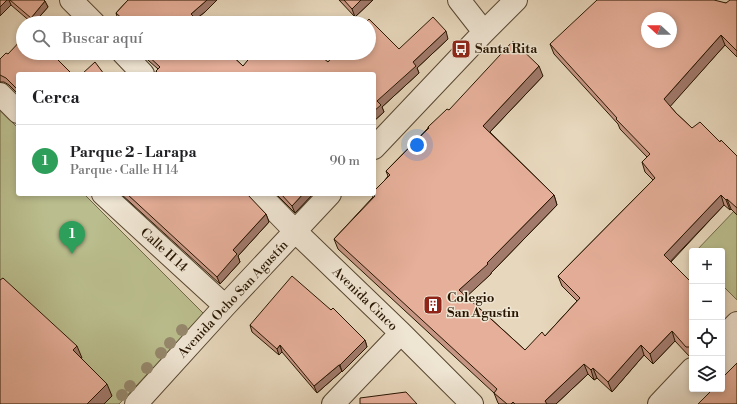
<!DOCTYPE html>
<html lang="es">
<meta charset="utf-8">
<style>
:root{--surface:#fff;--page:#f6f6f6;--text:#202124;--muted:#757577;--line:#e0e0e0;--accent:#8f2418}
body{margin:0;font-family:"Libre Bodoni",serif;background:var(--page);color:var(--text)}
.controls{position:absolute;right:12px;bottom:12px;display:grid;overflow:hidden;border-radius:4px;box-shadow:0 2px 6px #0003}
.controls button{width:36px;height:36px;display:grid;place-items:center;padding:0;border:0;border-bottom:1px solid var(--line);background:var(--surface);color:var(--text);font:20px sans-serif}
.compass{position:absolute;left:641px;top:12px;width:36px;height:36px;border-radius:50%;background:var(--surface);box-shadow:0 2px 6px #0003;rotate:291deg}
.you{position:absolute;left:417px;top:145px;width:14px;height:14px;margin:-10px;border:3px solid #fff;border-radius:50%;background:#1a73e8;box-shadow:0 0 0 6px #1a73e833}
.badge{display:grid;place-items:center;width:26px;height:26px;border-radius:50%;background:var(--accent);color:#fff;font-size:13px;font-weight:700}
.pin{position:absolute;translate:-50% -33px;filter:drop-shadow(0 1px 2px #0008)}
.pin::after{content:'';position:absolute;top:21px;width:14px;height:12px;background:inherit;clip-path:polygon(0 0,100% 0,50% 100%)}
.list{margin:0;padding:0;list-style:none}
h2{display:flex;justify-content:space-between;align-items:center;height:52px;margin:0;padding:0 16px;font-size:17px}
h2 small{font-size:13px;font-weight:400;color:var(--muted)}
.list li{display:grid;grid-template-columns:26px 1fr auto;gap:12px;align-items:center;box-sizing:border-box;height:72px;padding:0 16px;border-top:1px solid var(--line)}
.list b{display:block;font-size:15px;white-space:nowrap}
.list p{margin:0;font-size:13px;white-space:nowrap;color:var(--muted)}
.list em{font-size:13px;font-style:normal;color:var(--muted)}
.icon{flex:none;width:22px;height:22px;fill:none;stroke:currentColor;stroke-width:2;stroke-linecap:round;stroke-linejoin:round}
.map{position:relative;flex:none;width:737px;height:404px;overflow:hidden}
.search{position:absolute;background:var(--surface);box-shadow:0 2px 6px #0003;left:16px;top:16px;width:360px;height:44px;display:flex;align-items:center;gap:10px;box-sizing:border-box;padding:0 14px;border-radius:22px;color:var(--muted);font-size:15px}
.panel{position:absolute;background:var(--surface);box-shadow:0 2px 6px #0003;left:16px;top:72px;width:360px;height:124px;border-radius:4px}
.map>svg:first-child{display:block}
</style>
<div class="map">
<svg width="737" height="404" viewBox="0 0 737 404">
<rect width="100%" height="100%" fill="#e7d7bc"/>
<filter id="stains"><feTurbulence type="fractalNoise" baseFrequency=".005" numOctaves="4"/><feColorMatrix values="0 0 0 0 .2 0 0 0 0 .09 0 0 0 0 .02 0 0 0 .5 -.17"/></filter>
<radialGradient id="worn" r=".72"><stop offset=".6" stop-color="#630" stop-opacity="0"/><stop offset="1" stop-color="#630" stop-opacity=".3"/></radialGradient>
<path fill="#babd8d" stroke="#706947" d="M0 110 18 128V194H84L204 314 119 404H0Z
M737 208V300L722 285V251H696Z"/>
<g fill="none" stroke-linecap="round" stroke-linejoin="round">
<g stroke="#574630" stroke-width="24">
<path id="minor" d="M71 0 94 23
M459 0 484 32
M123 53 143 74
M0 94 18 112
M374 148 484 32 516 0
M103 194 225 306
M259 194 295 231 401 333 472 404
M722 338 737 323
M722 365 737 349
M136 404 225 306 330 194
M333 404 401 333
M659 404 692 369
M685 404 699 389"/>
</g>
<use href="#minor" stroke="#efe5d3" stroke-width="22"/>
</g>
<g fill="#96886c">
<circle cx="182" cy="330" r="6"/>
<circle cx="170" cy="343" r="6"/>
<circle cx="161" cy="353" r="6"/>
<circle cx="147" cy="368" r="6"/>
<circle cx="130" cy="386" r="6"/>
<circle cx="122" cy="395" r="6"/>
</g>
<path fill="#c69684" stroke="#271501" d="M0 0H44L48 7 34 23H32L11 5 0 16Z
M128 0H217L205 12 196 19 200 23H121L118 20 116 13Z
M339 0H373L355 17Z
M737 0V57L725 45 670 106 676 113 692 128 720 142 737 156V215L731 209 730 210 724 205 671 262 692 283V357H690L675 341 653 364 644 355 612 392 597 378 594 380 588 374 556 404H499L498 403 494 393 338 249 334 239 373 197 372 194H374L388 176 386 171 428 128V127L449 110 543 76 490 132 554 195 557 205 491 273V274L466 296 525 350 545 336 577 301 562 286 558 276 653 180 645 172 642 162 647 157 620 129 618 124 554 54 550 44 726 3Z
M448 39 417 68 419 73 382 107 384 112 374 121V74H157L156 71 158 69 140 53H229L243 66 254 56 328 62 399 49Z
M8 54 18 74V94L9 85 4 82H0V59Z
M121 194H247V195L266 214 269 222 238 256 240 262 220 284Z
M276 194H313L295 213Z
M250 325 365 340 367 347 342 372V371L317 393 282 352 279 355 252 332Z"/>
<path fill="#a17a6c" stroke="#271501" d="M7 0H9L11 5 0 16V7Z
M207 0H217L205 12 193 21 191 14Z
M361 0H373L355 17 352 9Z
M45 1 48 7 34 23H33L31 18Z
M446 31 448 39 417 68 419 73 382 107 384 112 374 121V111L377 101 413 62Z
M721 35 725 45 668 109 664 99Z
M539 66 543 76 487 135 483 126Z
M303 194H313L295 213 292 206Z
M554 195 557 205 491 273V274L463 300 459 290 487 263Z
M721 195 724 205 667 265 664 255Z
M727 199 731 209 730 210 726 200Z
M266 214 269 222 238 256 240 262 220 284 217 277 233 250Z
M672 331 675 341 653 364 650 354Z
M365 340 367 347 342 372 340 365Z
M280 345 282 352 279 355 277 349Z
M641 345 644 355 612 392 608 382Z
M77 346 82 358 77 362 73 350Z
M584 364 588 374 556 404H546L545 401Z
M339 365 342 371 317 393 314 386Z
M593 368 597 378 594 380 591 370Z
M107 384 112 396 104 404H87Z"/>
<path fill="#e6af9a" stroke="#271501" fill-rule="evenodd" d="M0 0H7L0 7Z
M10 0H44L45 1 31 18Z
M128 0H207L191 14 200 23H125L126 22 116 13Z
M344 0H361L352 9Z
M597 0H714L726 3 730 0H737V51L721 35 664 99 676 113 692 128 700 122 720 142 721 140 737 156V208L727 199 726 200 721 195 664 255 692 283V347H686L672 331 650 354 641 345 608 382 593 368 591 370 584 364 545 401 547 404H515L513 402 511 404H507L494 393 497 389 334 239 375 196 373 194H374V191L390 175 386 171 429 128 428 127 447 109 449 110 513 41 539 66 483 126 554 195 487 263 488 264 459 290 525 350 542 332 545 336 580 298 558 276 655 178 642 162 650 154 616 119 617 118 550 44ZM647 18H671V42H647Z
M433 17 446 31 413 62 416 66 377 101 381 105 374 111V74H159L156 71 160 67 145 53H229L243 66 252 55 254 56 257 53H317L328 62 336 53H369V23H365L369 19 399 49Z
M23 38V53H51L72 74H18V90L6 78 0 75V59L6 53 8 54Z
M95 62 104 74H82Z
M127 194H247L266 214 233 250 237 254 217 277Z
M281 194H303L292 206Z
M292 276 331 310 333 308 365 340 340 365H339L314 386 280 345 277 349 250 325Z
M3 278 77 346 73 350 107 384 87 404H0V280Z
M737 363V404H698L713 389H722V378Z
M406 392 417 404H360V398Z"/>
<defs>
<g id="bus-square" transform="scale(1)"><rect x="-9" y="-9" width="18" height="18" rx="4" fill="#8f2418" stroke="#efe5d3"/><path d="M-5-6H5V4H4V6H2V4H-2V6H-4V4H-5ZM-3.5-4V0h7V-4ZM-3.5 1.2v1.5H-2V1.2ZM2 1.2v1.5H3.5V1.2Z" fill="#fff"/></g>
<g id="building-square" transform="scale(1)"><rect x="-9" y="-9" width="18" height="18" rx="4" fill="#8f2418" stroke="#efe5d3"/><path d="M-4-6H4V6H1V3H-1V6H-4ZM-2.5-4.3h1.7v1.8h-1.7ZM.8-4.3h1.7v1.8H.8ZM-2.5-1h1.7V.8h-1.7ZM.8-1h1.7V.8H.8Z" fill="#fff"/></g>
</defs>
<g fill-rule="evenodd">
<use href="#bus-square" x="461" y="49"/>
<use href="#building-square" x="433" y="305"/>
</g>
<g text-anchor="middle" dominant-baseline="central" stroke-width="3" stroke-linejoin="round" paint-order="stroke">
<g font-size="13" font-weight="bold" fill="#271501" stroke="#efe5d3" text-anchor="start">
<text x="475" y="49">Santa Rita</text>
<text x="447" y="298">Colegio<tspan x="447" dy="15">San Agustin</tspan></text>
</g>
<g font-size="13" fill="#271501" stroke="#efe5d3">
<text transform="translate(164 250) rotate(42)">Calle H 14</text>
<text transform="translate(233 299) rotate(-47)">Avenida Ocho San Agustín</text>
<text transform="translate(365 299) rotate(44)">Avenida Cinco</text>
</g>
</g>
<rect width="100%" height="100%" filter="url(#stains)"/>
<rect width="100%" height="100%" fill="url(#worn)"/>
</svg>
<div class="controls">
<button>+</button>
<button>−</button>
<button><svg class="icon" aria-label="locate" viewBox="0 0 24 24"><circle cx="12" cy="12" r="6"/><path d="M12 2v4M12 18v4M2 12h4M18 12h4"/></svg></button>
<button><svg class="icon" aria-label="layers" viewBox="0 0 24 24"><path d="M12 4l9 5-9 5-9-5zM3 14l9 5 9-5"/></svg></button>
</div>
<svg class="compass" viewBox="-18 -18 36 36"><path d="M0-13l5 13h-10z" fill="#e53935"/><path d="M0 13l5-13h-10z" fill="#757577"/></svg>
<div class="you"></div>
<div class="pin badge" style="left:72px;top:254px;background:#2e9e5b">1</div>
<div class="search"><svg class="icon" aria-label="search" viewBox="0 0 24 24"><circle cx="10" cy="10" r="6"/><path d="M15 15l6 6"/></svg>Buscar aquí</div>
<section class="panel">
<h2>Cerca<small></small></h2>
<ul class="list">
<li><span class="badge" style="background:#2e9e5b">1</span><div><b>Parque 2 - Larapa</b><p>Parque · Calle H 14</p></div><em>90 m</em></li>
</ul>
</section>
</div>
